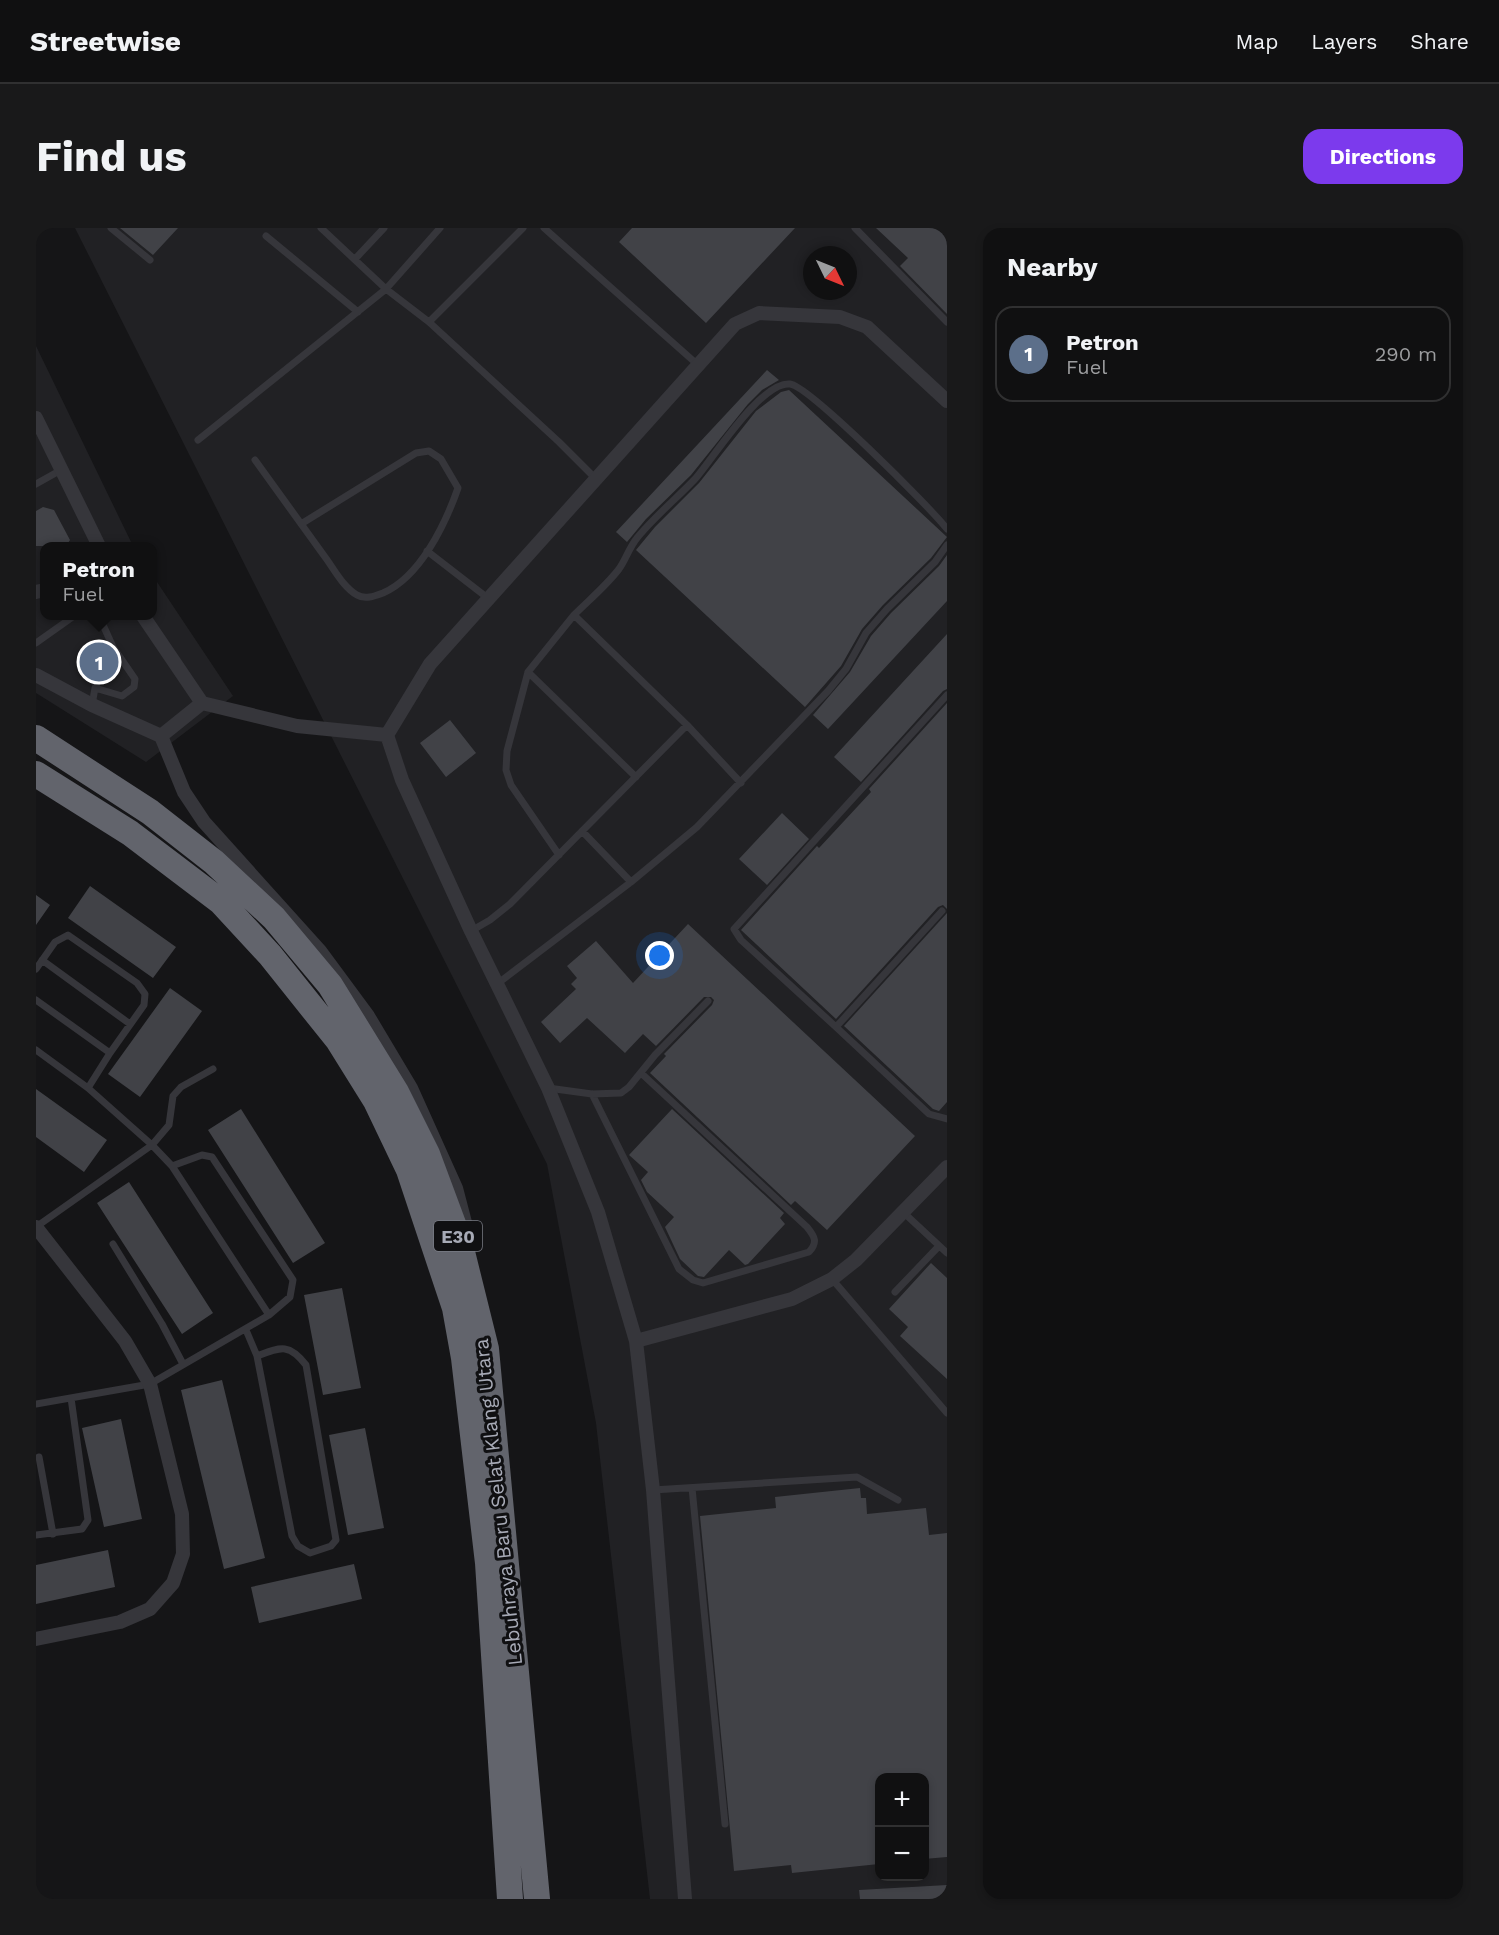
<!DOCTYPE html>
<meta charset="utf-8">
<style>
:root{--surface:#101011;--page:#19191a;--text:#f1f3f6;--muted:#9c9d9f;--line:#303031;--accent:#7c3aed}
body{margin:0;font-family:"Work Sans",sans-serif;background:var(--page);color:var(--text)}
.controls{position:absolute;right:18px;bottom:18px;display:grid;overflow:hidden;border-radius:12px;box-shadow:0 3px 9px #0003}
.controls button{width:54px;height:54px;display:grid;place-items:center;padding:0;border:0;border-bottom:2px solid var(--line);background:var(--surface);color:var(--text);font:30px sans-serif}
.compass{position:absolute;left:767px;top:18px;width:54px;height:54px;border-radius:50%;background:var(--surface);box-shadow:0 3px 9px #0003;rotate:133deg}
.you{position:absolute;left:624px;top:728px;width:21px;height:21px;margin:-15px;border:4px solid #fff;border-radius:50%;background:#1a73e8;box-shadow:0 0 0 9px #1a73e833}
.badge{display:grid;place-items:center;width:39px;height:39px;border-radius:50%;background:var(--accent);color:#fff;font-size:20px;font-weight:700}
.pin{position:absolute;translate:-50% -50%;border:3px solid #fff;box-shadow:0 2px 6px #0006}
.popup{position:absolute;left:4px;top:314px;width:117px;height:78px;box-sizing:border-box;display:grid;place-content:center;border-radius:12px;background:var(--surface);filter:drop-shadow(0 2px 4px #0005);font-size:20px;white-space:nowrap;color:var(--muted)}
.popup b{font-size:22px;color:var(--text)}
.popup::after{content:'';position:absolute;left:50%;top:100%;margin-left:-12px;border:12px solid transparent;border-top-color:var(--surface)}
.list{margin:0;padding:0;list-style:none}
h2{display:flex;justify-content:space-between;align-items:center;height:78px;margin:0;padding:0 24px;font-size:26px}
h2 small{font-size:20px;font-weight:400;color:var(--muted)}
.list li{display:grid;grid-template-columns:39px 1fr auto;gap:18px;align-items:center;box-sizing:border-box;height:96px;margin:0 12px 12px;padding:0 12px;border:2px solid var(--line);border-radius:18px}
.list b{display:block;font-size:22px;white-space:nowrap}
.list p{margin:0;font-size:20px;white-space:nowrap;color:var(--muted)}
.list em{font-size:20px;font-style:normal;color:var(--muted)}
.map{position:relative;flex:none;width:911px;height:1671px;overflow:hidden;border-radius:18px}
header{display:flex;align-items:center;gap:36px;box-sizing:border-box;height:84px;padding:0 30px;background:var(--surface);border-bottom:2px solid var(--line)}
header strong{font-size:28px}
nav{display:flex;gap:33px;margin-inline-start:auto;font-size:21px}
.intro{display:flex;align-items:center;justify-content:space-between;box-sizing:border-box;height:144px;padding:0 36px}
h1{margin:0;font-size:42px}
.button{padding:15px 27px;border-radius:18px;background:var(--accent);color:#fff;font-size:21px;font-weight:700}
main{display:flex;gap:36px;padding:0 36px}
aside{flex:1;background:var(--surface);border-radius:18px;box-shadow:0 3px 9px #0003}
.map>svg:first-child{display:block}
</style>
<header>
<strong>Streetwise</strong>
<nav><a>Map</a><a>Layers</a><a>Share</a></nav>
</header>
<div class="intro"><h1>Find us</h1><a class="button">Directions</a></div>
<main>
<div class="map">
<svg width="911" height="1671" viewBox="0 0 911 1671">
<rect width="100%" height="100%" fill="#151517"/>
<path fill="#212124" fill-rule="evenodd" d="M39 0H911V1671H614L560 1195 511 936ZM776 27H812V63H776ZM844 1550H888V1648H844Z
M0 118 97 318H9V388H117V348L197 468 110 534 0 465Z"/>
<path fill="#414247" d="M84 0H142L117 27Z
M596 0H759L670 95 583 14Z
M840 0H911V86L864 38 872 30Z
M731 142 743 152 726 162 712 176 655 247 610 291 591 314 580 304Z
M753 162 911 309 895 330 847 377 826 401 805 438 769 479 600 322 619 299 663 255 720 183 745 164Z
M7 279 18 282 34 312 30 318H0V283Z
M911 327V373L792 501 777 487 814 444 835 408 855 385 903 338Z
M911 406V461L907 463 825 554 798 529Z
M911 475V681L907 677 902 679 800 791 705 702 781 618 783 620 835 564 833 561Z
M414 492 440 525 410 549 384 515Z
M746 585 773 611 731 657 703 631Z
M54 658 140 719 117 750 32 690Z
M0 667 14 677 0 697Z
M911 685V874L903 883 897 881 808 798Z
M652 696 879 908 791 1002 759 973 755 977 614 845 630 828 628 826 676 777 678 772 675 769H668L620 818 607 806 589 825 551 790 524 815 505 794 540 761 535 756 541 750 531 738 560 713 597 755Z
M134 760 166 783 104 869 72 846Z
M0 861 71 912 48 944 0 909Z
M205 881 289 1015 257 1035 172 902Z
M636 881 748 985 744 990 749 996 712 1036 709 1037 693 1022 668 1049 662 1048 644 1031 629 999 638 989 611 964 605 952 612 944 593 927Z
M93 954 177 1085 146 1106 61 975Z
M895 1035 911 1050V1151L864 1108 872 1099 853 1081Z
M306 1060 325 1160 287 1167 268 1067Z
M186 1152 229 1330 188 1341 145 1162Z
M85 1191 106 1291 68 1299 46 1200Z
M329 1200 348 1300 312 1307 293 1207Z
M824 1260 825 1270H830L831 1286 890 1280 893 1307 911 1305V1629L888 1631V1550H843V1636L756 1645 755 1637 698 1643 664 1288 740 1280 739 1269Z
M72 1322 79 1359 0 1376V1337Z
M318 1336 326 1371 223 1395 215 1359Z
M911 1657V1671H824L823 1662Z"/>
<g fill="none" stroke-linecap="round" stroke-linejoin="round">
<path stroke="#36363b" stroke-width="7" d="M75 0 114 32
M285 0 350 61 404 0
M487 0 393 94 523 214 560 251
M508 0 662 137
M819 0 911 94
M230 8 322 84
M319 31 348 0
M162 212 350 61 393 94
M219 232C242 264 265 296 289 329 298 341 307 359 321 367 329 372 339 368 347 365 384 349 409 297 422 260L405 231 393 223 380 225 265 296
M0 256 25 242
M391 323 453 371
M0 415 38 388
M492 444 600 549
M59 460 86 468 98 459 99 451 77 419
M56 477 59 460 77 419 63 388
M651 497 705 555
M546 603 595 654
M523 627 475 557 470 542 471 523 492 444 538 387
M906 683 800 799 893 886 911 891
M435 703 454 692 474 676 651 497 538 387C553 372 570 358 583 341 590 331 593 320 601 310 618 289 640 271 659 251 677 231 725 153 754 156 773 158 895 280 911 301
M6 732 94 796
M0 741 19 714 32 707 101 755 109 766 108 777 74 825 0 772
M461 756 595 654 661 599 792 463 810 441 830 405 851 381 899 334 911 317
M800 799 705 712 698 701 911 467
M0 822 52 860 116 917 136 938 233 1087 114 1156 0 1176
M52 860 74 825
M512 860 556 866 585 865 593 859 619 827 672 773
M556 866 643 1041 657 1052 667 1055 773 1024C782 1014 779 1009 771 999L605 845
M136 938 166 927 176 929 257 1052 254 1069 233 1087
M867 984 911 1025
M0 999 116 917 133 897 137 868 145 859 177 841
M77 1016 126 1096 147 1136
M796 1051 911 1185
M859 1064 903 1018
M210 1102 221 1128 256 1308 262 1318 274 1325 295 1318 300 1312 270 1137C253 1115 245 1119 221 1128
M3 1229 17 1306
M656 1260 689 1596
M617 1262 821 1249 862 1272
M0 1307 46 1301 52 1292 35 1170"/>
<path stroke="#36363b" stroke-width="14" d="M0 190 63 318
M0 364 9 362
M107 388 166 475
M0 447 56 477 125 508 148 564 168 594 284 723 332 788 375 860 420 960 431 1002
M351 507 366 552 435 703 512 860 562 984 600 1113 617 1262 649 1671
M125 508 166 475 261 498 351 507 394 436 699 96 723 85 804 89 831 99 911 173
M0 999 89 1113 114 1156 146 1286 147 1326 137 1355 114 1381 84 1394 0 1411
M600 1113 756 1071 796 1051 820 1032 911 939"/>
<path stroke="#62646c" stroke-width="26" d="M0 510 114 584 178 634 238 690 294 757 360 864 391 926 423 1012 450 1121 501 1671
M0 546 94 605 185 674 234 727 302 812 340 873 373 942 419 1080 428 1130 452 1335 474 1671"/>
</g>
<g text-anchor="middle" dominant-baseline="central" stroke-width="6" stroke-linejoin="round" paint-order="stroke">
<rect fill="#101012" stroke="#7a7c85" stroke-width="1.5" x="398" y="993" width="48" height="30" rx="4.5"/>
<g font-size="18" font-weight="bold" fill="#a7aab6">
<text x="422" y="1008">E30</text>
</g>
<g font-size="20" fill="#a7aab6" stroke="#101012">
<text transform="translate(462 1274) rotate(-96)">Lebuhraya Baru Selat Klang Utara</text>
</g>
</g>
</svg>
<div class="controls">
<button>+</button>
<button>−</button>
</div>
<svg class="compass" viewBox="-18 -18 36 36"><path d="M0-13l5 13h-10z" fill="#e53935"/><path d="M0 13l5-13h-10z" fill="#9c9d9f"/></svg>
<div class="you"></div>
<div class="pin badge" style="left:63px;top:434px;background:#5c6f8a">1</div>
<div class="popup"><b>Petron</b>Fuel</div>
</div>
<aside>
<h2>Nearby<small></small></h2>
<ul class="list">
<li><span class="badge" style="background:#5c6f8a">1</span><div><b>Petron</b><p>Fuel</p></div><em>290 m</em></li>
</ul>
</aside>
</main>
